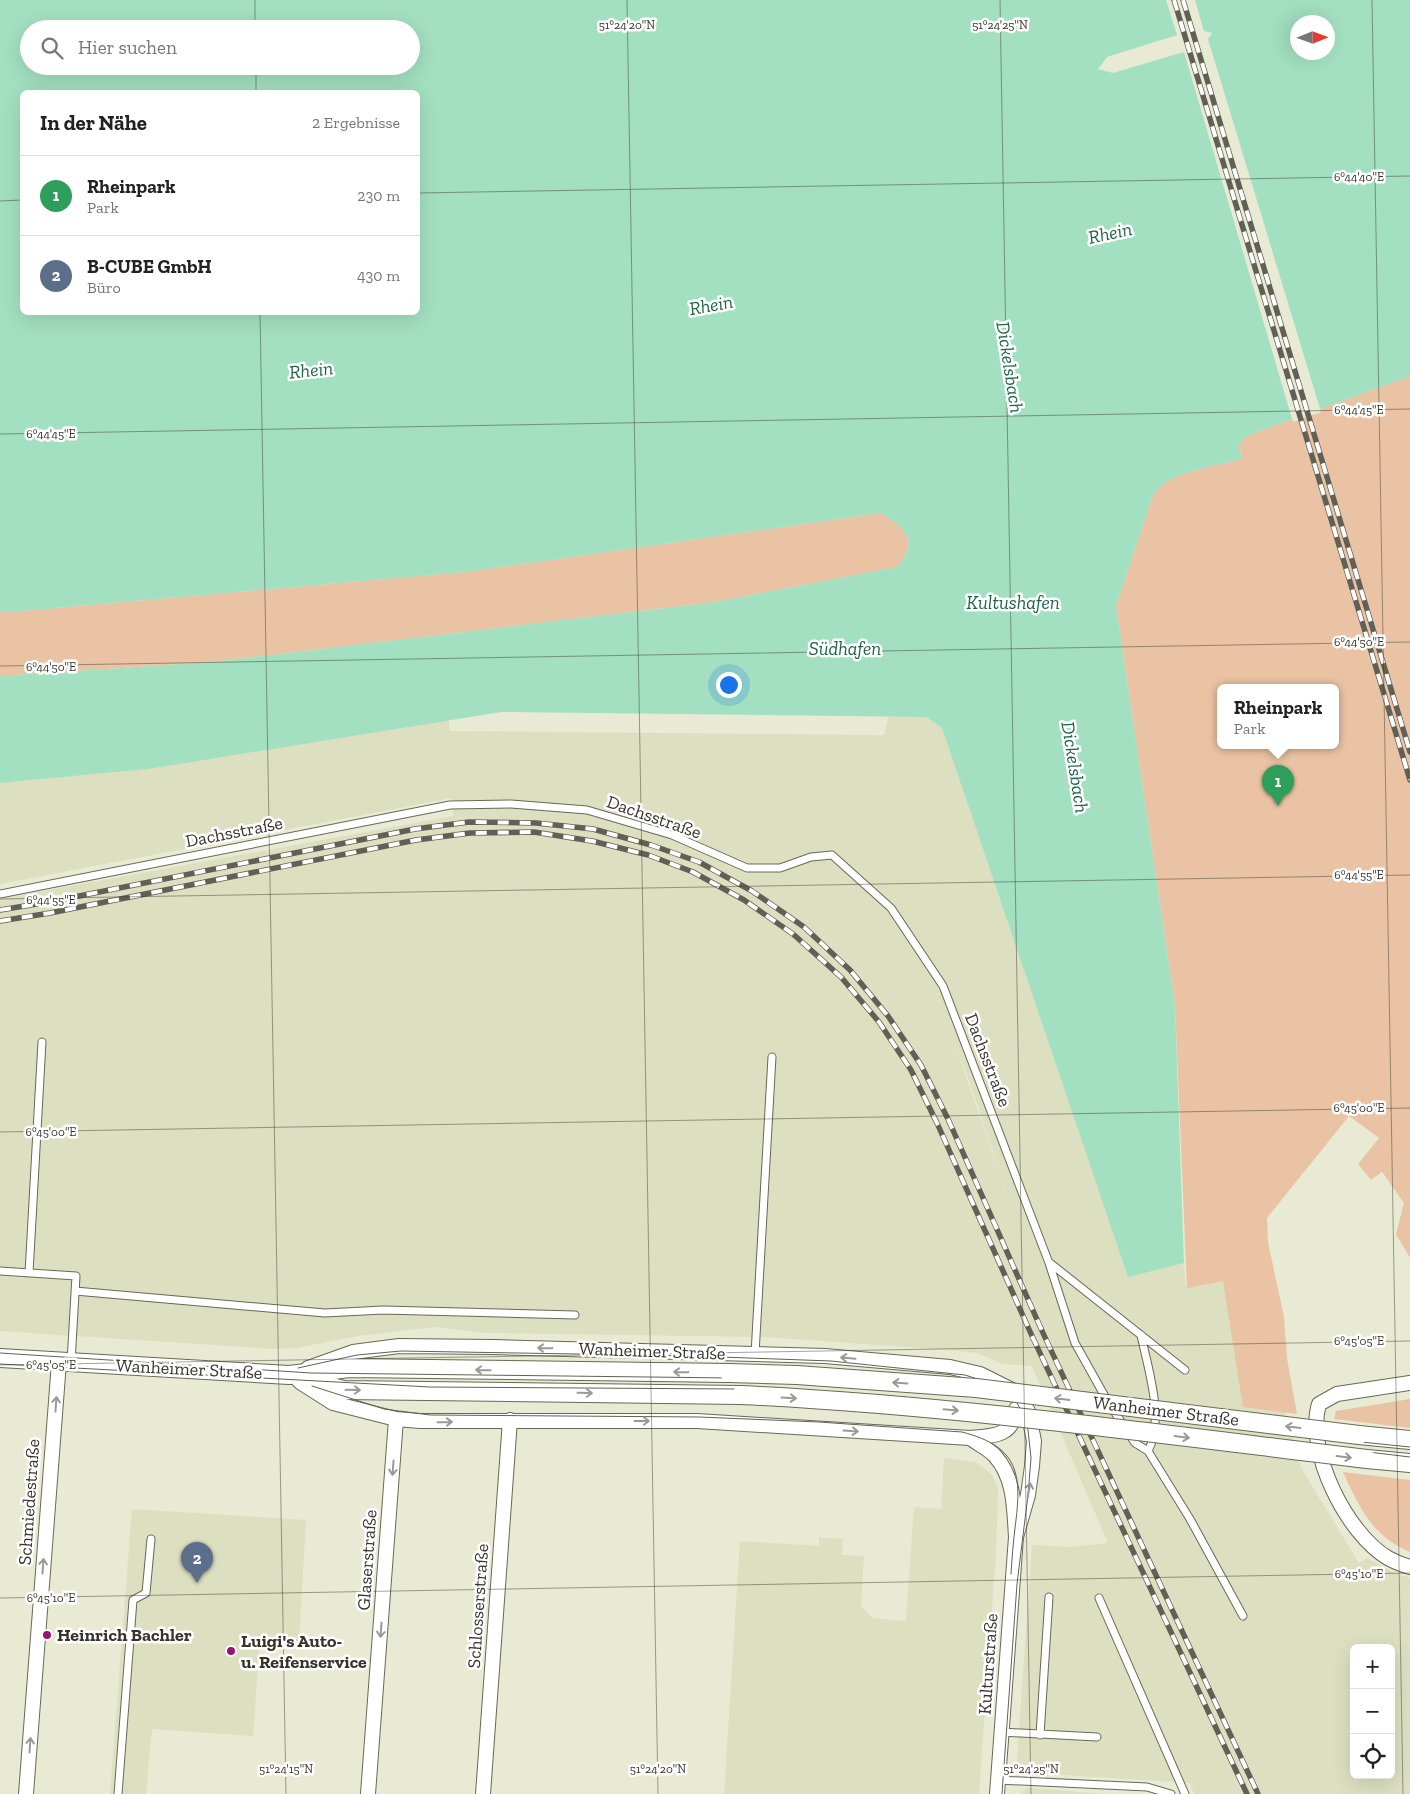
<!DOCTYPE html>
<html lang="de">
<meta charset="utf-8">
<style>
:root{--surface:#fff;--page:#f2f2f2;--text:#222;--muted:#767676;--line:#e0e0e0;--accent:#951670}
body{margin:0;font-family:"Zilla Slab",serif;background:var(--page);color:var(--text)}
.controls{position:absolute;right:15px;bottom:15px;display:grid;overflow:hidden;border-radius:8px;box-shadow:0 5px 20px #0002}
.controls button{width:45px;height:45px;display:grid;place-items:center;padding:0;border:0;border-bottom:1px solid var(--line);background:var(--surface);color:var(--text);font:25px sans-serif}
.compass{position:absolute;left:1290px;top:15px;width:45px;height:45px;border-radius:50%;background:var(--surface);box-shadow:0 5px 20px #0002;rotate:89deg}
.you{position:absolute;left:728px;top:684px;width:18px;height:18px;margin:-12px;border:4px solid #fff;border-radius:50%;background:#1a73e8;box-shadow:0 0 0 8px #1a73e833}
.badge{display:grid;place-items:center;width:32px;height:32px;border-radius:50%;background:var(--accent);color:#fff;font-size:16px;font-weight:700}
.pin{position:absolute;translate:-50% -41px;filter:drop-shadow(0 1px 2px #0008)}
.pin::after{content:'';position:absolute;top:26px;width:18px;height:15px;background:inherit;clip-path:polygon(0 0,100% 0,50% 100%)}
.popup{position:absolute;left:1217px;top:684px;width:122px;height:65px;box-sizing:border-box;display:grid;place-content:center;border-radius:8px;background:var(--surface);filter:drop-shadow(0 1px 4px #0005);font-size:16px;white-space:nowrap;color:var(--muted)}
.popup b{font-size:19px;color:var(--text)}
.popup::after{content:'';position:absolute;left:50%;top:100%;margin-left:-10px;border:10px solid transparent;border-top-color:var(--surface)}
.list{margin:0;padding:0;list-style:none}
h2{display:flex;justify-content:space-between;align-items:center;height:65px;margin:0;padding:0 20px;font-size:21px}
h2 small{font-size:16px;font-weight:400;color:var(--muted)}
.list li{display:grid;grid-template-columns:32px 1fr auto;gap:15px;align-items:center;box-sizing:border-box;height:80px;padding:0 20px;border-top:1px solid var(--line)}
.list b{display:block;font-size:19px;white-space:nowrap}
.list p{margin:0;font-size:16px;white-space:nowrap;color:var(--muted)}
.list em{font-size:16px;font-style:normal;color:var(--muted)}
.icon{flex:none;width:28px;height:28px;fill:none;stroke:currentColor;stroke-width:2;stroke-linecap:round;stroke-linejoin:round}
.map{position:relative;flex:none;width:1410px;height:1794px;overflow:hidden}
.search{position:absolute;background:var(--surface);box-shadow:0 5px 20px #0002;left:20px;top:20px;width:400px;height:55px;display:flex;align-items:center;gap:12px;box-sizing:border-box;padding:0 18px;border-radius:28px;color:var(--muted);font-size:19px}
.panel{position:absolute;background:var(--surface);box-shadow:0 5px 20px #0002;left:20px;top:90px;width:400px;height:225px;border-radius:8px}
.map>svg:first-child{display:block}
</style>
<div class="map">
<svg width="1410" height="1794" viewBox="0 0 1410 1794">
<rect width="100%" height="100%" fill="#e8ead3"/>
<path fill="#dcdfc0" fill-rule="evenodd" d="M888 717H926L942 728 1128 1276 1184 1263 1186 1288 1249 1076 1285 1411 1301 1468 1359 1563 1367 1558 1395 1573 1410 1578V1794H1194L1190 1783 1016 1772 1032 1545 1071 1547 1108 1543 1032 1366 1002 1364 977 1353 950 1350 765 1337 486 1333 434 1327 358 1336 296 1348 274 1349 0 1331V899L453 816 452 798 0 884V783L148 769 449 719V731L884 735ZM954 1043 968 1078 1012 1207ZM1354 1648H1391V1775H1354Z
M944 1458 976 1462 992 1475 998 1489 996 1552 979 1794H724L740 1541 819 1546V1537L843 1539 842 1555 864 1556 861 1606 872 1618 906 1621 914 1507 941 1509Z
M132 1509 306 1520 299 1642 260 1640 253 1736 152 1729 146 1794H110Z
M1027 1788 1105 1794H1021Z"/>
<path fill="#eac3a4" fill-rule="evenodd" d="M1410 376V1258L1396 1234 1404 1203 1382 1172 1371 1180 1358 1164 1379 1138 1349 1116 1267 1218 1268 1242 1284 1317 1287 1358 1297 1414 1243 1407 1223 1281 1187 1288 1175 1005 1116 606 1152 498C1155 494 1157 489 1161 486 1177 471 1220 465 1242 459 1240 447 1236 442 1249 435ZM1220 687H1336V745H1220Z
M881 513C905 529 920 540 897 567L715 602 212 662 0 676V611H21L465 572Z
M1410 1399V1428L1334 1419 1336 1411Z
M1343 1472 1410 1480V1552C1373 1537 1359 1507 1343 1472Z"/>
<path fill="#a3dfc1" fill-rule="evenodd" d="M0 0H1410V376L1249 435C1237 442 1239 447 1242 459 1220 465 1177 471 1161 486 1157 489 1155 494 1152 498L1116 606 1175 1005 1184 1263 1128 1277 942 728 926 717 501 712 148 769 0 783V676L212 662 715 602 897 567C920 540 905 529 881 513L465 572 21 611H0ZM1298 22H1328V52H1298ZM29 29H411V66H29ZM22 92H418V312H22Z"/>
<path fill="#e8ead3" d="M1166 0H1195L1204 31 1212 33 1208 39 1321 412 1293 422 1184 52 1113 73 1098 69 1107 57 1177 35Z"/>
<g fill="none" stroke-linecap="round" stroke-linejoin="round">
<g stroke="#686955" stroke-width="9">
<path id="service" d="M0 894 450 805 511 804 587 810 672 835 747 868H780L811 857 832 855 891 908 943 986 1049 1263 1075 1343 1108 1402 1135 1443 1148 1451C1165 1419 1148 1369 1141 1335
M1050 1263 1185 1370
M0 1271 76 1276 71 1362
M29 1273 42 1042
M75 1291 325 1313 383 1310 575 1315
M755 1354 772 1057
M1148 1451 1190 1519 1243 1616
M1099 1598 1185 1794
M1001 1732 1097 1737
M1040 1735 1049 1597
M998 1780 1147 1787 1171 1794
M118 1794 133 1600 146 1593 151 1539"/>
</g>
<g stroke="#686955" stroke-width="16">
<path id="minor" d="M308 1368 353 1352 399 1346 494 1347 825 1356 950 1367 980 1374 1014 1391 1028 1411 1034 1441 1032 1466 1028 1495 1016 1537
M300 1382 333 1403 396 1419 420 1421H697L970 1438C992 1436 1013 1437 1016 1409
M1410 1383 1337 1394 1319 1404C1305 1451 1347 1534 1388 1558 1395 1562 1403 1565 1410 1567
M970 1438C978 1444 989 1449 995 1456 1015 1478 1014 1509 1016 1537L997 1794
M26 1794 59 1362
M368 1794 396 1419
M483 1794 510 1420"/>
</g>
<g stroke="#686955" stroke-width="20">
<path id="tertiary" d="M0 1358 289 1375 350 1368 729 1373
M299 1378 343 1390 741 1395
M1359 1435 1410 1440
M1367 1459 1410 1463"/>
</g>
<use href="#service" stroke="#fff" stroke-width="7"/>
<use href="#minor" stroke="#fff" stroke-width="14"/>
<use href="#tertiary" stroke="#fff" stroke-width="18"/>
<path stroke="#606154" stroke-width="1" d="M0 1353 311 1373 732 1378 796 1381 975 1395 1361 1442 1410 1447
M0 1364 430 1387 738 1389 975 1405 1410 1457
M298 1368 357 1355 401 1351 693 1356 831 1361 965 1375 993 1384 1007 1393 1017 1403 1024 1416 1028 1430 1031 1458 1028 1495 1017 1584 1002 1794
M312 1386 384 1409 430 1415 699 1417 819 1422 962 1432C1020 1447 1022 1475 1015 1528 1013 1544 1012 1559 1011 1574"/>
<g stroke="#606154" stroke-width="5.5">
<path id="rail" d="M1174 0 1410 780
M1183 0 1410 752
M0 910 49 902 415 829 469 822 536 823 593 829 651 845 699 862 752 891 804 927 850 970 888 1016 921 1065 948 1119 1043 1333 1258 1794
M0 921 50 913 416 840 470 833 534 832 592 841 648 855 693 872 744 900 793 934 841 977 879 1022 911 1070 937 1123 1032 1336 1247 1794"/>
</g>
<use href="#rail" stroke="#fff" stroke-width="4" stroke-dasharray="11" stroke-linecap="butt"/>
<g stroke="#686955" stroke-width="20" stroke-linecap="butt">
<path id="tertiary-bridge" d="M729 1373 797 1375 976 1388 1359 1435
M741 1395C951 1405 1159 1434 1367 1459"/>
</g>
<use href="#tertiary-bridge" stroke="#fff" stroke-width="18"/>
</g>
<defs><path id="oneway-shaft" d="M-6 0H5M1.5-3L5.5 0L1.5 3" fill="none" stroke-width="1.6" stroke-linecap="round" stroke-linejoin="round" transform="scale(1.25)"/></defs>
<g stroke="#9a9a95">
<use href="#oneway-shaft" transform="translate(545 1348) rotate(-179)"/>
<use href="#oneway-shaft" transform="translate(848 1358) rotate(-175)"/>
<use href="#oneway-shaft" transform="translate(483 1370) rotate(-179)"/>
<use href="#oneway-shaft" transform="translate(681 1372) rotate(-179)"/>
<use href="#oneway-shaft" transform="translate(900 1383) rotate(-176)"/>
<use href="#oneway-shaft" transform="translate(353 1390) rotate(1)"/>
<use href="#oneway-shaft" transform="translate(585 1393) rotate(1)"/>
<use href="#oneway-shaft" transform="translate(789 1398) rotate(3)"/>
<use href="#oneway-shaft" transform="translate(1062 1399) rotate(-173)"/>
<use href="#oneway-shaft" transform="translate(56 1404) rotate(-86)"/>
<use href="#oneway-shaft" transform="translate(951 1410) rotate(5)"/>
<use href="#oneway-shaft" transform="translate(642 1421)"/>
<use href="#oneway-shaft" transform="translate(445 1422) rotate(-1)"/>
<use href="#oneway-shaft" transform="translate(1293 1427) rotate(-173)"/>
<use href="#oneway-shaft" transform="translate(851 1431) rotate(4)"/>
<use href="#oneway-shaft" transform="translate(1182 1437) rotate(7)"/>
<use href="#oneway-shaft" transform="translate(1344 1457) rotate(7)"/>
<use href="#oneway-shaft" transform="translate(393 1468) rotate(94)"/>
<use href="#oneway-shaft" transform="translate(1029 1490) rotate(-80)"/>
<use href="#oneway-shaft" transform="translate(43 1566) rotate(-86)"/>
<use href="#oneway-shaft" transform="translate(381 1630) rotate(94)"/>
<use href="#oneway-shaft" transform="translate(30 1745) rotate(-86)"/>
</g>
<path fill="none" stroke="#34342b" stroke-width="1" stroke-opacity="0.45" d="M255 0V29M627 0 658 1794M1000 0 1031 1794M1372 0 1403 1794M256 66V92M418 193 1410 176M0 201 22 200M260 312 286 1794M0 434 1410 409M0 666 1410 642M0 899 1410 875M0 1132 1410 1108M0 1365 1410 1341M0 1598 1410 1573"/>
<g fill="#951670" stroke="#fff" stroke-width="2">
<circle cx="47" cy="1635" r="5"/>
<circle cx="231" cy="1651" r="5"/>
</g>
<g text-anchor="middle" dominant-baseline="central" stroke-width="5" stroke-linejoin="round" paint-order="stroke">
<g font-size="18" fill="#34342b" stroke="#fff">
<text transform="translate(654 817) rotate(19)">Dachsstraße</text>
<text transform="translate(234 832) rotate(-11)">Dachsstraße</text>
<text transform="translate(988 1060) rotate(69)">Dachsstraße</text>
<text transform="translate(652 1351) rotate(2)">Wanheimer Straße</text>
<text transform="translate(189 1369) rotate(3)">Wanheimer Straße</text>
<text transform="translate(1166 1411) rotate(7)">Wanheimer Straße</text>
<text transform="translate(29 1502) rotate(-86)">Schmiedestraße</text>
<text transform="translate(367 1560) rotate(-86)">Glaserstraße</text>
<text transform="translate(478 1606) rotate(-86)">Schlosserstraße</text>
<text transform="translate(988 1664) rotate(-86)">Kulturstraße</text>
</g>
<g font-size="18" font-weight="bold" fill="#34342b" stroke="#fff" text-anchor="start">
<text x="57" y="1635">Heinrich Bachler</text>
<text x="241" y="1641">Luigi's Auto-<tspan x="241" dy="21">u. Reifenservice</tspan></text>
</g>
<g font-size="19" font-style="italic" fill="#206448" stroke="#fff">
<text transform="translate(1110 233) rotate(-12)">Rhein</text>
<text transform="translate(711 305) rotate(-10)">Rhein</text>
<text transform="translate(1010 367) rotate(81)">Dickelsbach</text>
<text transform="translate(311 370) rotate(-6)">Rhein</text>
<text x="1013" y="602">Kultushafen</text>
<text x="845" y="648">Südhafen</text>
<text transform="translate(1075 767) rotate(81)">Dickelsbach</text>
</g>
</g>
<g font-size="12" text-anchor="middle" fill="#34342b" stroke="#fff" stroke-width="5" stroke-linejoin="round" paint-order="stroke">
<text x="627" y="29">51°24'20"N</text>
<text x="1000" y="29">51°24'25"N</text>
<text x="1359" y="181">6°44'40"E</text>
<text x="1359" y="414">6°44'45"E</text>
<text x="51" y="438">6°44'45"E</text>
<text x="1359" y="646">6°44'50"E</text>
<text x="51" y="671">6°44'50"E</text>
<text x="1359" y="879">6°44'55"E</text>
<text x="51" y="904">6°44'55"E</text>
<text x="1359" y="1112">6°45'00"E</text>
<text x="51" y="1136">6°45'00"E</text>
<text x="1359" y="1345">6°45'05"E</text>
<text x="51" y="1369">6°45'05"E</text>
<text x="1359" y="1578">6°45'10"E</text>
<text x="51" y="1602">6°45'10"E</text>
<text x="286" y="1773">51°24'15"N</text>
<text x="658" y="1773">51°24'20"N</text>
<text x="1031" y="1773">51°24'25"N</text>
</g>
</svg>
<div class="controls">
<button>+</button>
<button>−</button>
<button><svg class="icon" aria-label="locate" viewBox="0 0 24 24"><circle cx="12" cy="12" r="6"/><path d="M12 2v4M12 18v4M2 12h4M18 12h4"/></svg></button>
</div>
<svg class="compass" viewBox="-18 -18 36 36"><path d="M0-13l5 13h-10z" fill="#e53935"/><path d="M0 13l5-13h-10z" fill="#767676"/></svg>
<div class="you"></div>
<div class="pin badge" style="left:1278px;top:806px;background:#2e9e5b">1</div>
<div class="popup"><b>Rheinpark</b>Park</div>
<div class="pin badge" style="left:197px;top:1583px;background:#5c6f8a">2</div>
<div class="search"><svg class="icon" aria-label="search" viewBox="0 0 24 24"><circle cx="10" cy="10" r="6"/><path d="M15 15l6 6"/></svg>Hier suchen</div>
<section class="panel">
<h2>In der Nähe<small>2 Ergebnisse</small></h2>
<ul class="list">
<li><span class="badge" style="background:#2e9e5b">1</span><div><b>Rheinpark</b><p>Park</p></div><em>230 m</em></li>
<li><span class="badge" style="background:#5c6f8a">2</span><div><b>B-CUBE GmbH</b><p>Büro</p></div><em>430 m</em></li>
</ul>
</section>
</div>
